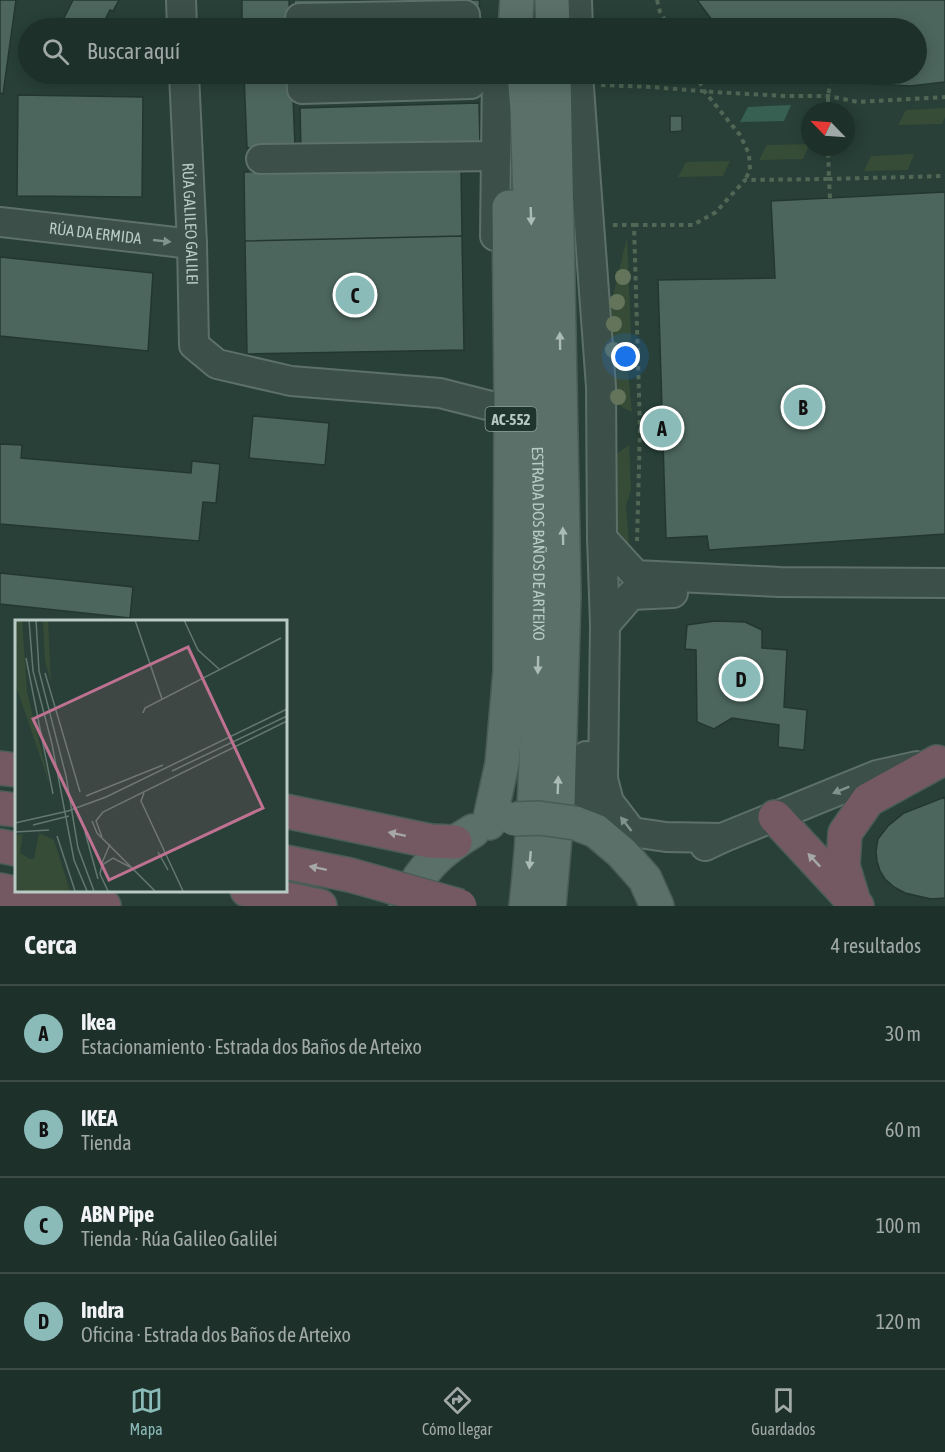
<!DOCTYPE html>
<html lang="es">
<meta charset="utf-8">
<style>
:root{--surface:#1e302a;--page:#2b3c36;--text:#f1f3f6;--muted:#a1a9a8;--line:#3c4b47;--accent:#8bbbb9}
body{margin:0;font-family:"Asap Condensed",sans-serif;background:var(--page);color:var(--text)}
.compass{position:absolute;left:801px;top:102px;width:54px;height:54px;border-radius:50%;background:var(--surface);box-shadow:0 3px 15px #0003;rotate:295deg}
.you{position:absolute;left:626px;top:357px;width:21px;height:21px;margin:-15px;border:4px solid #fff;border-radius:50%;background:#1a73e8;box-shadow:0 0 0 9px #1a73e833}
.badge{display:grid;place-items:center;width:39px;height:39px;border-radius:50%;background:var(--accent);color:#111;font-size:20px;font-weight:700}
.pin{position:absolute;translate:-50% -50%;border:3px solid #fff;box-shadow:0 2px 6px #0006}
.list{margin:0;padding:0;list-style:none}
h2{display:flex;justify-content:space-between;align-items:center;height:78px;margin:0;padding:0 24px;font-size:26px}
h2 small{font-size:20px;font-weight:400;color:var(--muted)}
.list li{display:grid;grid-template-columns:39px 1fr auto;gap:18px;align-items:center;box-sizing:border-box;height:96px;padding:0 24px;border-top:2px solid var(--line)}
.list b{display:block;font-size:22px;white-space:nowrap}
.list p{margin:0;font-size:20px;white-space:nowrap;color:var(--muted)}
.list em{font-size:20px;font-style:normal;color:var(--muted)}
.icon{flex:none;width:33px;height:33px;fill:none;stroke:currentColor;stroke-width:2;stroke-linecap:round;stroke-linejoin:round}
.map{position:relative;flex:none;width:945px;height:906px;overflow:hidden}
.search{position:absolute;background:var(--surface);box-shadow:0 3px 15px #0003;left:18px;right:18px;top:18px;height:66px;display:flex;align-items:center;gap:15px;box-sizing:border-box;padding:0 21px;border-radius:33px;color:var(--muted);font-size:22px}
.sheet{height:462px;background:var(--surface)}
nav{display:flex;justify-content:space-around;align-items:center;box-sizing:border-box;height:84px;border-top:2px solid var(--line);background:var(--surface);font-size:16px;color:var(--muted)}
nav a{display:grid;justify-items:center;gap:3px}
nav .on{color:var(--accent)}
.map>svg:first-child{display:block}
</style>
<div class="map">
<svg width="945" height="906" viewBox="0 0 945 906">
<rect width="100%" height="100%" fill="#284038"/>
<path fill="#364c36" d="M945 108V117L942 124 898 125 906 110Z
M810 144 803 159 759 160 767 145Z
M914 154 908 170 864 171 871 156Z
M730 161 723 176 678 177 686 162Z
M627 237 631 337 626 352 632 412 623 408 612 397 603 338Z
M629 445 631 490 626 505 630 559 613 535 615 455Z"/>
<path fill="#376052" d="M791 105 784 121 740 122 748 107Z"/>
<path fill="#4c665e" stroke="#233730" stroke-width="1.5" d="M0 0H16L3 94 0 93Z
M73 0H119L113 11 110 10 101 28H59Z
M242 0H289L290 28H242Z
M294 0H479L480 6H294Z
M697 0H945V82L910 86 858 83V74H916V28H718Z
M244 74H292L295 147 247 148Z
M18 95 143 97 142 197 17 196Z
M479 103 480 144 301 149 300 108Z
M670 116H682V131L670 132Z
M461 168 462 236 245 241 244 172Z
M945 192V534L709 550 707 536 666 538 658 280 775 278 771 201Z
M462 236 464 350 247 354 245 241Z
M0 257 153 273 148 351 0 336Z
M253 416 329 423 325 465 249 458Z
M0 444 22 445 21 458 191 473 192 461 220 464 216 503 203 502 199 541 0 524Z
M0 573 133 587 130 618 0 604Z
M715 621 745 622 762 630V648L787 650 784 707 807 710 804 750 778 747 779 725 732 718 714 729 697 722 696 650 685 649 687 625Z
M945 797V898L931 899 905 893 894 887 885 879 880 871 877 861 876 851 878 839 888 826 904 813Z"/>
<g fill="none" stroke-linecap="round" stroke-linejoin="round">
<g stroke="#5d706a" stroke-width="32">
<g id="minor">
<path d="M181 0 182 28"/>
<path d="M577 0 578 28"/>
<path d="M300 28V18L465 15 466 28"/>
<path id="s1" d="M184 74 192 244 194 345 217 364 291 381 440 393 495 407"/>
<path d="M301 74 302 89 471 84 470 74"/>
<path d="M578 74 601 387 602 538 605 625 603 779 609 802 632 832 666 837 722 838"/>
<path d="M261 159 495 156"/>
<path id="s2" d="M0 222 192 244"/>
<path d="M495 236 497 74"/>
<path d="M602 538 636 575 780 582 945 583"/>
<path d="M605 625 631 595 673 593"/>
<path d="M586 756V800L596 831"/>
<path d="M705 846 722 838 877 775 917 766"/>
</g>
</g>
<g stroke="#495c55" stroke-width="36">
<g id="major">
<path d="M552 0 553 28"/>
<path d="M515 28 517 0"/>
<path id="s3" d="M524 74 527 109C533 287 541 465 539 643 537 731 536 819 526 906"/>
<path d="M489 823 502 764 510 671 511 396 509 207"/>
<path d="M575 823 596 831 622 853 645 879 657 906"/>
<path d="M406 906C415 872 444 848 473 831"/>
<path d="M549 906 558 802 564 594 554 74"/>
</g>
</g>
<g stroke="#4a5d57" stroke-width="36">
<path id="highway" d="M0 768 16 770
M0 808 16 810
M285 811 430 841 455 842
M775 817 851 899
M0 846 16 849
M285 862 350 875
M0 890 28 896 104 906
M247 890 320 906
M857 906 854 902 843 866 845 833 868 800 937 762"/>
</g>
<path stroke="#516756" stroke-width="4" stroke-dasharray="4.5 4.5" stroke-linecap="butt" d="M657 0 660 12 670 28
M695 74 705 92 740 135 749 154 750 170 745 180
M601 85 651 87 714 92 785 96H828L858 102 945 97
M828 111V96L832 74
M830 198 829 179 945 176
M613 225H634L640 429 637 541
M634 225H693L716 212 745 180 829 179 828 147"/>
<use href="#minor" stroke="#3c5049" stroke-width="28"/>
<use href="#major" stroke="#5a7069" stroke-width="33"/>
<use href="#highway" stroke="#755962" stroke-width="33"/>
<g stroke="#495c55" stroke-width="36" stroke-linecap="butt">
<path id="major-bridge" d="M514 819 539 818 575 823"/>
</g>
<g stroke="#4a5d57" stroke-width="36" stroke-linecap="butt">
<path id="highway-bridge" d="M350 875 460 906"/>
</g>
<use href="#major-bridge" stroke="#5a7069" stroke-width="33"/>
<use href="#highway-bridge" stroke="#755962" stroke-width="33"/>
</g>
<g fill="#63745b">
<circle cx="623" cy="277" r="8"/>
<circle cx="617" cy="302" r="8"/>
<circle cx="614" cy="324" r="8"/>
<circle cx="613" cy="350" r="8"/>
<circle cx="618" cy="397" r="8"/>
</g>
<defs><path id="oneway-solid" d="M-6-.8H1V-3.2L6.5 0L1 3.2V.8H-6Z" transform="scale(1.5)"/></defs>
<g fill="#abbcb7">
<use href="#oneway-solid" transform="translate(531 216) rotate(88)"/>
<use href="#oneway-solid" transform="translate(560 341) rotate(-91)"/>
<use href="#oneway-solid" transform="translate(563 536) rotate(-91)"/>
<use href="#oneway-solid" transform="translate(538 665) rotate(91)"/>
<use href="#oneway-solid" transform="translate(558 785) rotate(-88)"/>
<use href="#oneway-solid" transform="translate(530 860) rotate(95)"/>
</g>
<g fill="#81938d">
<use href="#oneway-solid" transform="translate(162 241) rotate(6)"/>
<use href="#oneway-solid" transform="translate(841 790) rotate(158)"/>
<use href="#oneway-solid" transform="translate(626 824) rotate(-128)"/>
</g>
<g fill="#a5a8a7">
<use href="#oneway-solid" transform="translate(397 834) rotate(-168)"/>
<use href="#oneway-solid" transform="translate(814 860) rotate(-133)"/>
<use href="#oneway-solid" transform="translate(318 868) rotate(-168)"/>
</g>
<g text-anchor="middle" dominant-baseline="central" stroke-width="4.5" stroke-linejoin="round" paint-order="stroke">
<rect fill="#21352f" stroke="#8b9d98" stroke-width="1.5" x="485.5" y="407" width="51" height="24" rx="4.5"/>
<g font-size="15" font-weight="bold" fill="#b9cac5">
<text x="511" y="419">AC-552</text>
</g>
<g font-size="16" fill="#b9cac5" stroke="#21352f">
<text stroke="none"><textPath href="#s1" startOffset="150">RÚA GALILEO GALILEI</textPath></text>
<text stroke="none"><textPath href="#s2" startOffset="96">RÚA DA ERMIDA</textPath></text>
<text stroke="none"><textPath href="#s3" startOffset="470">ESTRADA DOS BAÑOS DE ARTEIXO</textPath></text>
</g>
</g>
<g transform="translate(15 620)">
<rect width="272" height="272" fill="#284038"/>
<path d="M0 0H7L12 72 35 165 0 63ZM28 0H33L36 62 30 41ZM24 213 39 220 55 271H0V215L8 214 5 233 15 239H19Z" fill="#364c36"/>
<path fill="none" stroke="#627770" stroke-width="1.5" d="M14 0 18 51 37 124 59 240 72 271M21 0 24 51 51 156 63 228 79 271M120 0 147 79M169 0 183 30 204 49M11 38 38 174M30 53 65 172M128 93 130 88 266 18M157 151 272 96M129 173 126 181 168 271M71 176 148 145M77 201 82 213 140 271M0 203 53 191 91 177 272 89M18 205 54 196M0 212 34 210M70 212 83 259M42 216 60 271M87 217 81 201 88 192 272 101M143 232 153 250M87 243 95 224M93 271 85 254 87 245 98 238 117 248"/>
<path fill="#be7190" fill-opacity="0.15" stroke="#be7190" stroke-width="3" d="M173 27 248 188 94 260 18 99Z"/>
<rect width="272" height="272" fill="none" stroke="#b9cac5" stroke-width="3"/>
</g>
</svg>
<svg class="compass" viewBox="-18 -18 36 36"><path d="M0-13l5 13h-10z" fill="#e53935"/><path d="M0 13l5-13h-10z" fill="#a1a9a8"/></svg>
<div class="you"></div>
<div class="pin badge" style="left:662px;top:428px">A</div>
<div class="pin badge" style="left:803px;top:407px">B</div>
<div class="pin badge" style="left:355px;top:295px">C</div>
<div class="pin badge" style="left:741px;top:679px">D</div>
<div class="search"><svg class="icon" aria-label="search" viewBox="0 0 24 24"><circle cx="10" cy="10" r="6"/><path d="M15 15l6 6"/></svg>Buscar aquí</div>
</div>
<section class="sheet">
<h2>Cerca<small>4 resultados</small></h2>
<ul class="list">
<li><span class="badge">A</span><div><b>Ikea</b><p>Estacionamiento · Estrada dos Baños de Arteixo</p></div><em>30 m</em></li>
<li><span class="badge">B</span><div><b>IKEA</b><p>Tienda</p></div><em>60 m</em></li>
<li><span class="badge">C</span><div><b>ABN Pipe</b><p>Tienda · Rúa Galileo Galilei</p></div><em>100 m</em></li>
<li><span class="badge">D</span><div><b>Indra</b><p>Oficina · Estrada dos Baños de Arteixo</p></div><em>120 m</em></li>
</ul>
</section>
<nav>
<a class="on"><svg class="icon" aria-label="map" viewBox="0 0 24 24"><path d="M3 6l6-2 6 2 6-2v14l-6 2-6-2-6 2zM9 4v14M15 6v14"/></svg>Mapa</a>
<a><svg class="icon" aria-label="directions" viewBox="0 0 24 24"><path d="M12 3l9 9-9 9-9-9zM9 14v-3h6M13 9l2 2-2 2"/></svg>Cómo llegar</a>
<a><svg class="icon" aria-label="saved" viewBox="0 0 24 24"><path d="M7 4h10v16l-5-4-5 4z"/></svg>Guardados</a>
</nav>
